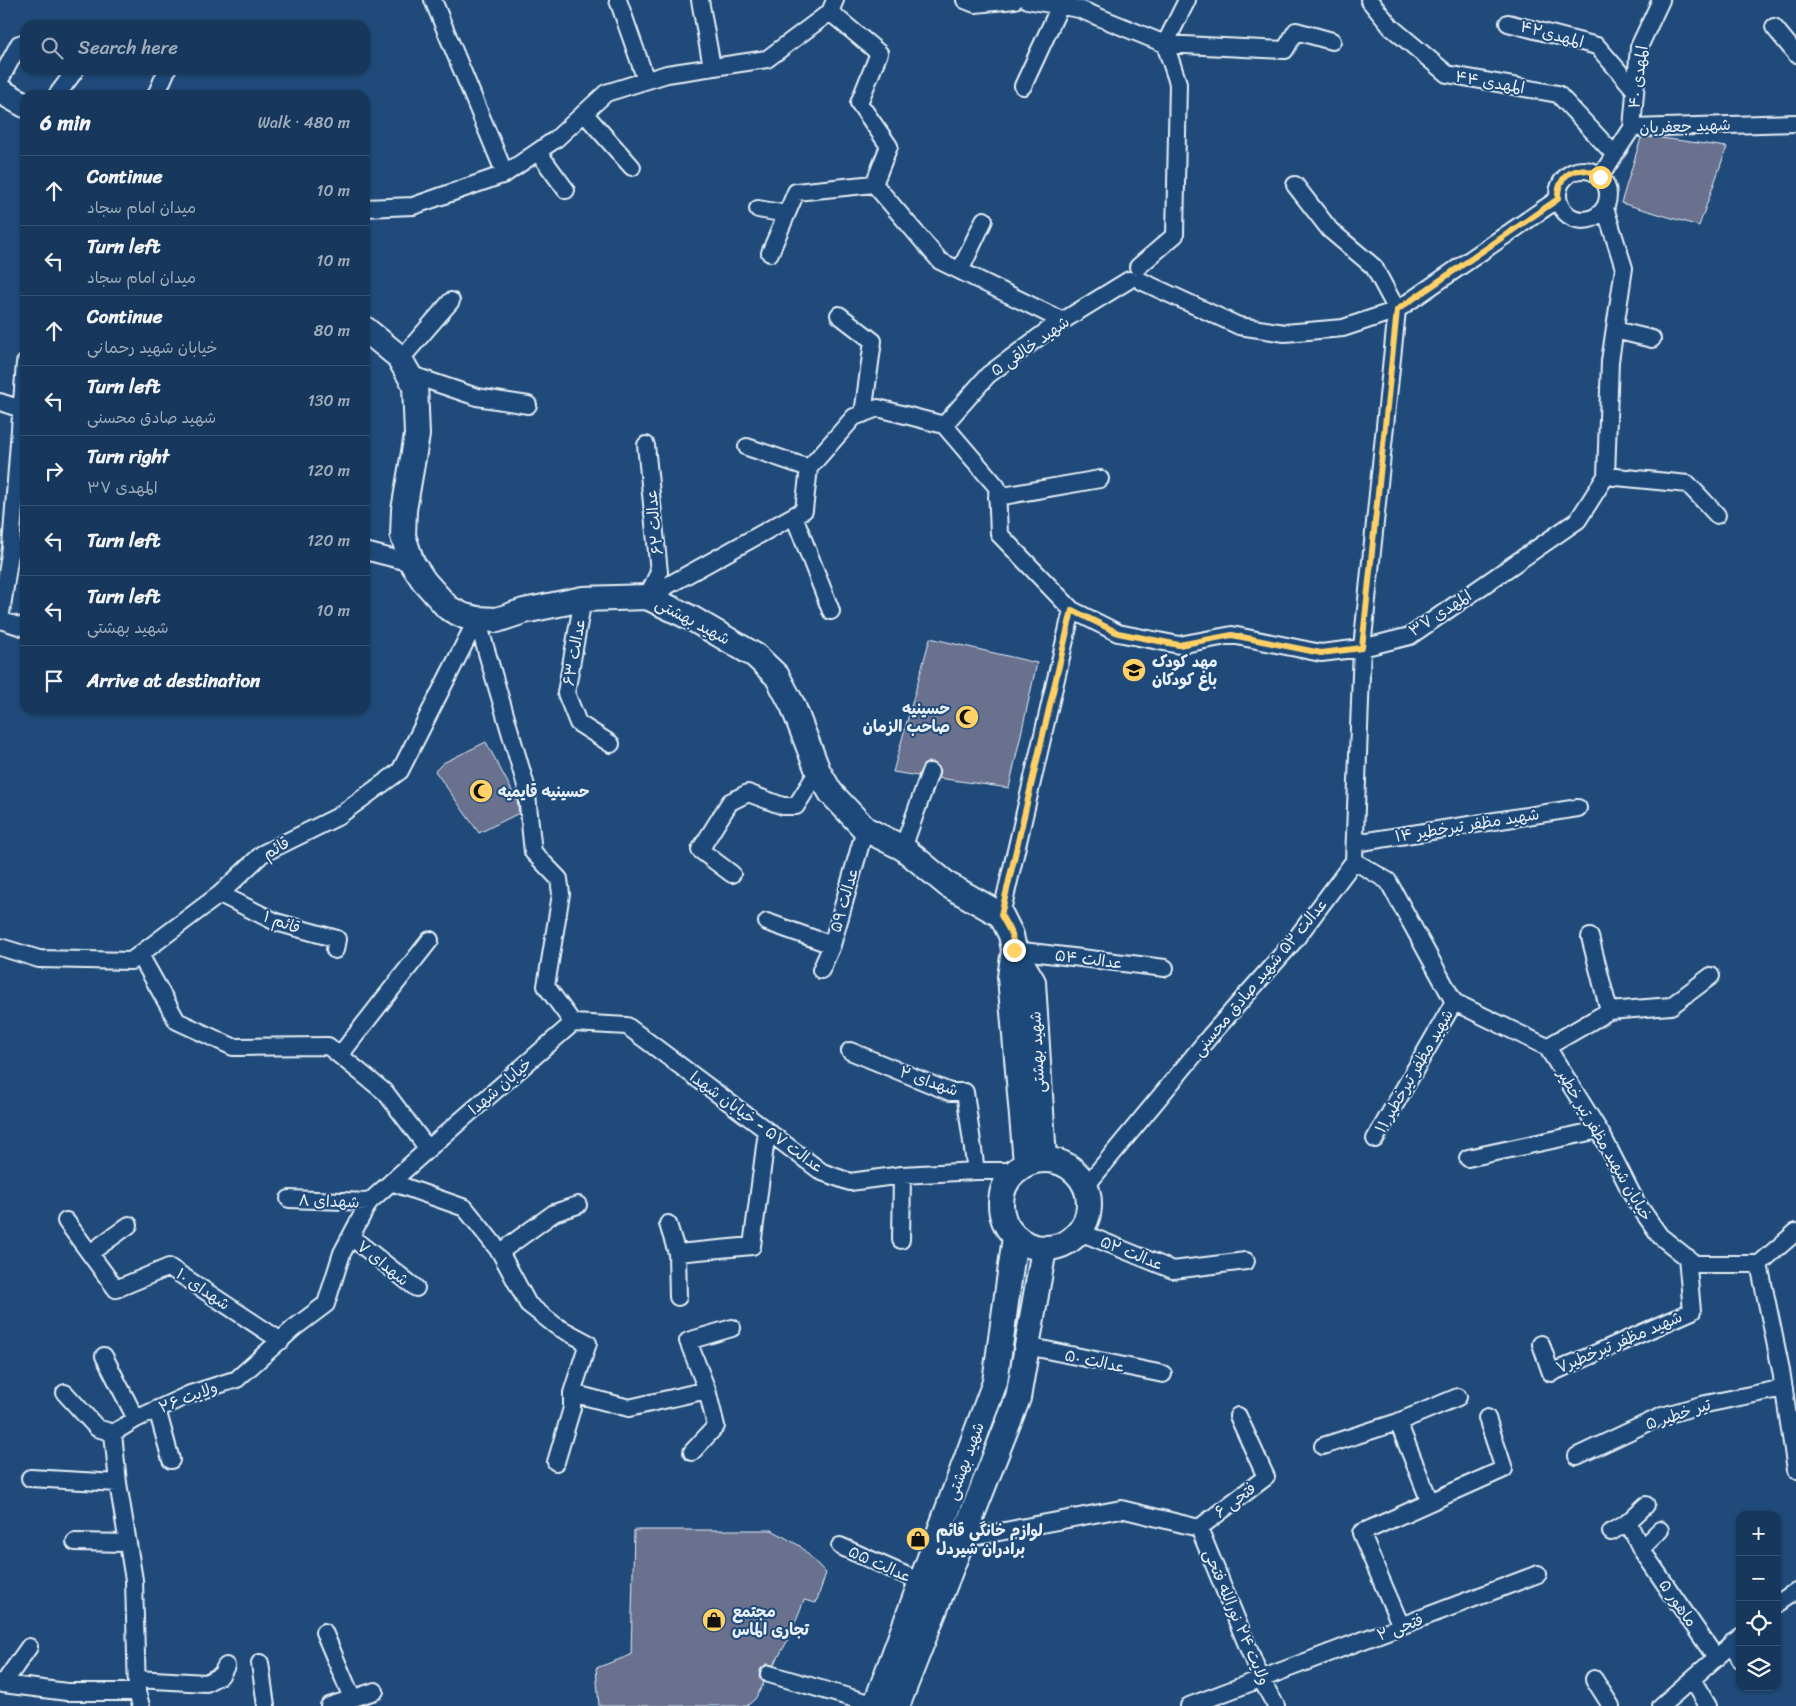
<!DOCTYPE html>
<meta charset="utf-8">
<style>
:root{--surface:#17385c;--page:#203f62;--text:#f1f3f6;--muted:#9eacbb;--line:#365272}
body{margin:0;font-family:Sriracha,"Playpen Sans Arabic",sans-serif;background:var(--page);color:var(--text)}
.controls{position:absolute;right:15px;bottom:15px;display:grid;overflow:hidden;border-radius:10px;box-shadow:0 1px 4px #0004}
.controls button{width:45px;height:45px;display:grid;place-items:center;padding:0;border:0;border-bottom:1px solid var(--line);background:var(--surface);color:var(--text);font:25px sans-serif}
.stop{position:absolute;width:15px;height:15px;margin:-11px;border:4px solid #ffd166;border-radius:50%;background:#fff}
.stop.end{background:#ffd166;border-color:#fff;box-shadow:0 1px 5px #0008}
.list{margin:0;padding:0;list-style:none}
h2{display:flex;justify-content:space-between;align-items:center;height:65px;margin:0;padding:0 20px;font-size:21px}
h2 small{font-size:16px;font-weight:400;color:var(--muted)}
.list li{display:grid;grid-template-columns:32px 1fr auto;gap:15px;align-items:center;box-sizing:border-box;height:70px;padding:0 20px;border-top:1px solid var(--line)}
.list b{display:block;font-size:19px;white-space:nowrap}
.list p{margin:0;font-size:16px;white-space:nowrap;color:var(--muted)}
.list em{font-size:16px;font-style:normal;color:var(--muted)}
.icon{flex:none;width:28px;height:28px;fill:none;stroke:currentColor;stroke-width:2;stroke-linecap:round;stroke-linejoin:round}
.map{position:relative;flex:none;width:1796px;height:1706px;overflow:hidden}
.search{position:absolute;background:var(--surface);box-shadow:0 1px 4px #0004;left:20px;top:20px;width:350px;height:55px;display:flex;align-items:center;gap:12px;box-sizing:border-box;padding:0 18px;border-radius:15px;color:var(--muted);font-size:19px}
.panel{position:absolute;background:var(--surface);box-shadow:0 1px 4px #0004;left:20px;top:90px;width:350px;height:625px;border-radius:15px}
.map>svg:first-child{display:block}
</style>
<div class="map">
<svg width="1796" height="1706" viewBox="0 0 1796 1706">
<rect width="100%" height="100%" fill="#1f4a7a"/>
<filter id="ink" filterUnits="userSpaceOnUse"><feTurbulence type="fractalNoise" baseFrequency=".02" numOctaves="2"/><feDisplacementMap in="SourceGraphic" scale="10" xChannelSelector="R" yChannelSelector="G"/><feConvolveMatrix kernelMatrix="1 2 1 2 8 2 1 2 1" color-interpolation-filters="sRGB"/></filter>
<g filter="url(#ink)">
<path fill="#6a718f" stroke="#e8f1f8" d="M1654 137 1727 147 1699 226 1621 203 1641 138Z
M930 638 1037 663 1009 788 938 778 940 770 937 765 933 762H928L923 765 918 776 893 772Z
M486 742 517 800 519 813 479 833 435 771 443 763Z
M634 1530H772L800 1546 826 1573 816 1603 804 1600 789 1638 774 1665 766 1664 760 1671 759 1677 764 1683 755 1699 747 1706H599L596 1668 631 1655Z"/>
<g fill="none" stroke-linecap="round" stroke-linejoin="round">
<g stroke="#e8f1f8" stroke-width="20">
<path id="street" d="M433 0 505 174
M618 0 646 80
M700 0 712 67
M965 0 975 4 1015 0
M1027 0 1079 9 1165 44 1178 83 1175 235 1138 267
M1187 0 1165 44 1285 50 1296 31 1332 41
M1369 0 1391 27 1447 74 1558 94 1614 154
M830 12 879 53 859 103 889 146 874 184 940 261 1063 321
M1508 23 1597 46 1635 90
M1774 27 1796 54
M0 80 19 44
M1023 86 1060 6
M57 95 74 72
M156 95 167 70
M584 113 632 167
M1632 128 1639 47 1661 0
M538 152 566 190
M1558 195a25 25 0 1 1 50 0a25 25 0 1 1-50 0Z
M1600 177 1632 128 1795 123
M365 208 413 206 505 174 556 139 606 93 667 74 767 59 830 12 835 0
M758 209 786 214
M770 253 796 192 874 184
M960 271 984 220
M1141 281 1239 326 1285 333 1343 328 1397 310 1558 199
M839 315 873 341 863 414
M1615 330 1652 339
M400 360 451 301
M409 374 477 397 528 405
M0 402 21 409
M944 425 988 375 1051 328 1129 280
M646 445 659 572 647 597
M747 447 809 468
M1606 476 1688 484 1717 515
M997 497 1100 479
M794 516 831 611
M365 551 412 563
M647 597 804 510 809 468 854 417 878 408 944 425 997 487 999 534 1072 610 1118 633 1179 645 1232 635 1321 653 1362 648 1410 636 1578 520 1606 476 1610 361 1624 268 1605 208
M583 599 566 693 578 723 611 744
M477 619 526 786 533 852 559 879 561 894 546 986 573 1023
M0 620 11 547 25 363
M0 620 25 628
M1355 843 1578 808
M903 848 930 772
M1354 861 1388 881 1454 1002 1547 1047 1603 1137 1636 1202 1660 1236 1695 1264H1759L1781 1370 1796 1470
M732 874 700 850 730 802 748 793 783 806H796L818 771
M220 894 276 922 337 939 335 950
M1001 915 1072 610
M767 922 832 945
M1590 937 1609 1011
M0 947 39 959 131 961 220 894 262 854 337 817 400 771 477 619
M1014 950 1165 968
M140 955 177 1021 233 1047 328 1046 386 1093 428 1149
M821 970 832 945 865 829
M573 1023 627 1026 822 1172 850 1182 902 1175 976 1171H1014
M1547 1047 1609 1011 1671 1006 1711 976
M850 1051 950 1092H965L976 1171
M340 1055 430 940
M1375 1139 1454 1002
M1468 1158 1599 1130
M391 1182 465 1208 500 1252 528 1304 556 1326 588 1343 572 1393 629 1408 707 1390 716 1426 692 1452
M1086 1186 1210 1036 1295 940 1354 861 1362 648 1397 310 1374 267 1330 230 1295 185
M289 1199 369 1202
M66 1221 116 1289 169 1267 281 1341
M668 1224 677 1253
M1080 1232 1173 1270 1246 1261
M351 1237 416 1288
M901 1240 902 1175
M500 1252 554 1213 578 1205
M90 1253 129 1225
M1759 1264 1796 1232
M678 1297 677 1253 752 1246 767 1131
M1541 1344 1551 1373 1692 1311 1687 1257
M1027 1346 1163 1374
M104 1356 136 1419
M707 1390 688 1341 732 1328
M65 1393 97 1428 113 1433
M157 1409 171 1460
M1398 1422 1430 1502
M1323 1446 1398 1422 1458 1397
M1577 1456 1662 1416 1701 1405 1784 1388
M556 1462 572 1408V1393
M30 1478 118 1483
M1646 1505 1628 1522 1641 1549 1716 1658
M1199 1528 1261 1679 1276 1706
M1199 1528 1266 1477 1238 1416
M1611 1532 1628 1522
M962 1539 1121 1509 1199 1528
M75 1542 128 1543
M840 1546 921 1582
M1641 1549 1660 1530
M1777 1604 1796 1591
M1401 1626 1361 1533 1504 1469 1487 1418
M324 1632 352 1698
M1733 1642 1740 1659
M260 1663 266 1706
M769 1674 876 1705
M137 1679 206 1683 221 1675 226 1666
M1594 1679 1611 1706
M1692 1679 1708 1706
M0 1682 3 1684 67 1692H137
M3 1684 29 1647
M141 1706 137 1692 134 1580 118 1483 113 1433 136 1419 190 1394 237 1379 294 1328 326 1304 342 1253 369 1202 428 1149 573 1023
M329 1706 375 1691
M1189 1706 1538 1574
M1661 1706 1740 1637"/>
</g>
<g stroke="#e8f1f8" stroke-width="28">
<path id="secondary" d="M0 91 25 105
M365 329 398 356 415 385 417 435 404 510 403 536 412 563 424 581 448 608 464 616 477 619 497 620 524 611 583 599 647 597 691 618 756 656 777 676 793 706 818 771 831 793 865 829 903 848 948 885 1001 915 1011 935 1014 950 1010 977 1026 1163
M1014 950 1033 982 1044 1159
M1001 1204a44 44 0 1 1 88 0a44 44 0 1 1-88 0Z
M875 1706 995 1382 1015 1237
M897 1706 1018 1398 1044 1249"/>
</g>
<use href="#street" stroke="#1f4a7a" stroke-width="16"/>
<use href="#secondary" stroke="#1f4a7a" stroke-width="24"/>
</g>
</g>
<g fill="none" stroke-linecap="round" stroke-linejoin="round" filter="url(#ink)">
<path stroke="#ffd166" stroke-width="6" d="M1014 950 1012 935 1001 915 1072 610 1118 633 1179 645 1232 635 1321 653 1362 648 1397 310 1558 199C1557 173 1579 162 1600 177"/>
</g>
<defs>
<g id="school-disc" transform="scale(1.25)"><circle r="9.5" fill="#ffd166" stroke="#1f4a7a"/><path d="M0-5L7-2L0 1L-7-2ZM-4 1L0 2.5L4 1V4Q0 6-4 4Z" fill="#111"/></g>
<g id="mosque-disc" transform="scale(1.25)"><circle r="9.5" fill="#ffd166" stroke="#1f4a7a"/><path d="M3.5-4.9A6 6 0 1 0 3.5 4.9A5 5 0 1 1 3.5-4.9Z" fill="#111"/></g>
<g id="shop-disc" transform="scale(1.25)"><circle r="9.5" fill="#ffd166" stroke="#1f4a7a"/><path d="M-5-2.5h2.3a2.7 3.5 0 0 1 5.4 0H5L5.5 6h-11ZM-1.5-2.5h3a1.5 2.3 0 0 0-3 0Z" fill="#111"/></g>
</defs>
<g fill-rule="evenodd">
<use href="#school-disc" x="1134" y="670"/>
<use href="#mosque-disc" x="967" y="717"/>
<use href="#mosque-disc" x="481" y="791"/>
<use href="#shop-disc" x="918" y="1539"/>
<use href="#shop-disc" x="714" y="1620"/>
</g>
<g text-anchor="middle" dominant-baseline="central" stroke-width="4" stroke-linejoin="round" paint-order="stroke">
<g font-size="16" fill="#e8f1f8" stroke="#1f4a7a">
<text transform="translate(1552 34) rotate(15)">المهدی۴۲</text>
<text transform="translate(1638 77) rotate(-82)">المهدی ۴۰</text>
<text transform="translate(1490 82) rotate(10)">المهدی ۴۴</text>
<text transform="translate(1685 126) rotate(-2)">شهید جعفریان</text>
<text transform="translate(1030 346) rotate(-35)">شهید خالقی ۵</text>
<text transform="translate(654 522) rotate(-96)">عدالت ۶۲</text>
<text transform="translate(1440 613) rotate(-33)">المهدی ۳۷</text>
<text transform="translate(693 621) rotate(28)">شهید بهشتی</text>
<text transform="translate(574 652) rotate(-80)">عدالت ۶۳</text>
<text transform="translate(1467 825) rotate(-9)">شهید مظفر تیرخطیر ۱۴</text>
<text transform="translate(276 848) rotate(-30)">قائم</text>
<text transform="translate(844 900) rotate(-74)">عدالت ۵۹</text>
<text transform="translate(282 922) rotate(20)">قائم ۱</text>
<text transform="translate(1089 959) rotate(7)">عدالت ۵۴</text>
<text transform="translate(1260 977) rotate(-50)">عدالت ۵۲ شهید صادق محسنی</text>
<text transform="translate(1037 1052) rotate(-93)">شهید بهشتی</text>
<text transform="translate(1414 1071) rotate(-60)">شهید مظفر تیرخطیر ۱۱</text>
<text transform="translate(929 1081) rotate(19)">شهدای ۲</text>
<text transform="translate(500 1086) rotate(-41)">خیابان شهدا</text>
<text transform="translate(757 1122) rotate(36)">عدالت ۵۷ - خیابان شهدا</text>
<text transform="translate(1605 1145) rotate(60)">خیابان شهید مظفر تیر خطیر</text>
<text transform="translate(329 1201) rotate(2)">شهدای ۸</text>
<text transform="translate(1132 1253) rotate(22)">عدالت ۵۲</text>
<text transform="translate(383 1263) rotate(39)">شهدای ۷</text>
<text transform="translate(203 1289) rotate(34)">شهدای ۱۰</text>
<text transform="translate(1619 1342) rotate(-23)">شهید مظفر تیرخطیر۷</text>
<text transform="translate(1095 1361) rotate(12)">عدالت ۵۰</text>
<text transform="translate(188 1397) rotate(-21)">ولایت ۲۶</text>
<text transform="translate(1678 1414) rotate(-18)">تیر خطیر ۵</text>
<text transform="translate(965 1461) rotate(-70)">شهید بهشتی</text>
<text transform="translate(1235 1500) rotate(-37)">فتحی ۶</text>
<text transform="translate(880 1564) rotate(24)">عدالت ۵۵</text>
<text transform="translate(1678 1603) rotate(55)">ماهور ۵</text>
<text transform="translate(1237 1617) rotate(67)">ولایت ۲۴ نورالله فتحی</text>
<text transform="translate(1400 1627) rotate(-21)">فتحی ۲</text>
</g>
<g font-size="16" font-weight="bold" fill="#e8f1f8" stroke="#1f4a7a" text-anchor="start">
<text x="1152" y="661">مهد کودک<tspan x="1152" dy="18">باغ کودکان</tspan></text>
<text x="950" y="708" text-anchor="end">حسینیه<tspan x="950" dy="18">صاحب الزمان</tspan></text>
<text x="498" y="791">حسینیه قایمیه</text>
<text x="936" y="1530">لوازم خانگی قائم<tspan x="936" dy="18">برادران شیردل</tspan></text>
<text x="732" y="1611">مجتمع<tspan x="732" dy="18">تجاری الماس</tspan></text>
</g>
</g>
</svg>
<div class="controls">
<button>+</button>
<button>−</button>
<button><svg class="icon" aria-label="locate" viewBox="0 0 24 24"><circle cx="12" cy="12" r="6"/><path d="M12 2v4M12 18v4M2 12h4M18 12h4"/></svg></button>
<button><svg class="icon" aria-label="layers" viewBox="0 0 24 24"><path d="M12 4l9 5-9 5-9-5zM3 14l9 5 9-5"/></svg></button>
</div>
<div class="stop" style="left:1600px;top:177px"></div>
<div class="stop end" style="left:1014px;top:950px"></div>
<div class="search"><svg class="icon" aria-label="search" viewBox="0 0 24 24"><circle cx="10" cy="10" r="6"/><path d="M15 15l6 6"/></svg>Search here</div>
<section class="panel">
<h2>6 min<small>Walk · 480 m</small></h2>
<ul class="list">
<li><svg class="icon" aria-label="ahead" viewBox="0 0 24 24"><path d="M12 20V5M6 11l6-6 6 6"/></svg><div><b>Continue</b><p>میدان امام سجاد</p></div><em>10 m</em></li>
<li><svg class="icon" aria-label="left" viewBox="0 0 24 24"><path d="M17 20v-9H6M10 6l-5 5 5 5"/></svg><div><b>Turn left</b><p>میدان امام سجاد</p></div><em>10 m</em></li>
<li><svg class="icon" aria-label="ahead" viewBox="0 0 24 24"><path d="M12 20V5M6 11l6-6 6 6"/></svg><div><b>Continue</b><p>خیابان شهید رحمانی</p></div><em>80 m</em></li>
<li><svg class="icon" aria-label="left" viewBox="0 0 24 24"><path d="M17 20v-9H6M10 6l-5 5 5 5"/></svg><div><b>Turn left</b><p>شهید صادق محسنی</p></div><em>130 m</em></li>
<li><svg class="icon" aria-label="right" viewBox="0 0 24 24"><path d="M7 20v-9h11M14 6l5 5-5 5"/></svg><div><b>Turn right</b><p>المهدی ۳۷</p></div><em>120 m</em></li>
<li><svg class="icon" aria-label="left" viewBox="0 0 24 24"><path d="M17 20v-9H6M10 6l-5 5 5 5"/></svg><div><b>Turn left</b></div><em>120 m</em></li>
<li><svg class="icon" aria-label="left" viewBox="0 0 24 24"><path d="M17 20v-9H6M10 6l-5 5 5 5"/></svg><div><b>Turn left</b><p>شهید بهشتی</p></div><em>10 m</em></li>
<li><svg class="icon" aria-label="arrive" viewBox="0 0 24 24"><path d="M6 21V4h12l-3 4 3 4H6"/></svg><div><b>Arrive at destination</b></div></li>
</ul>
</section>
</div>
